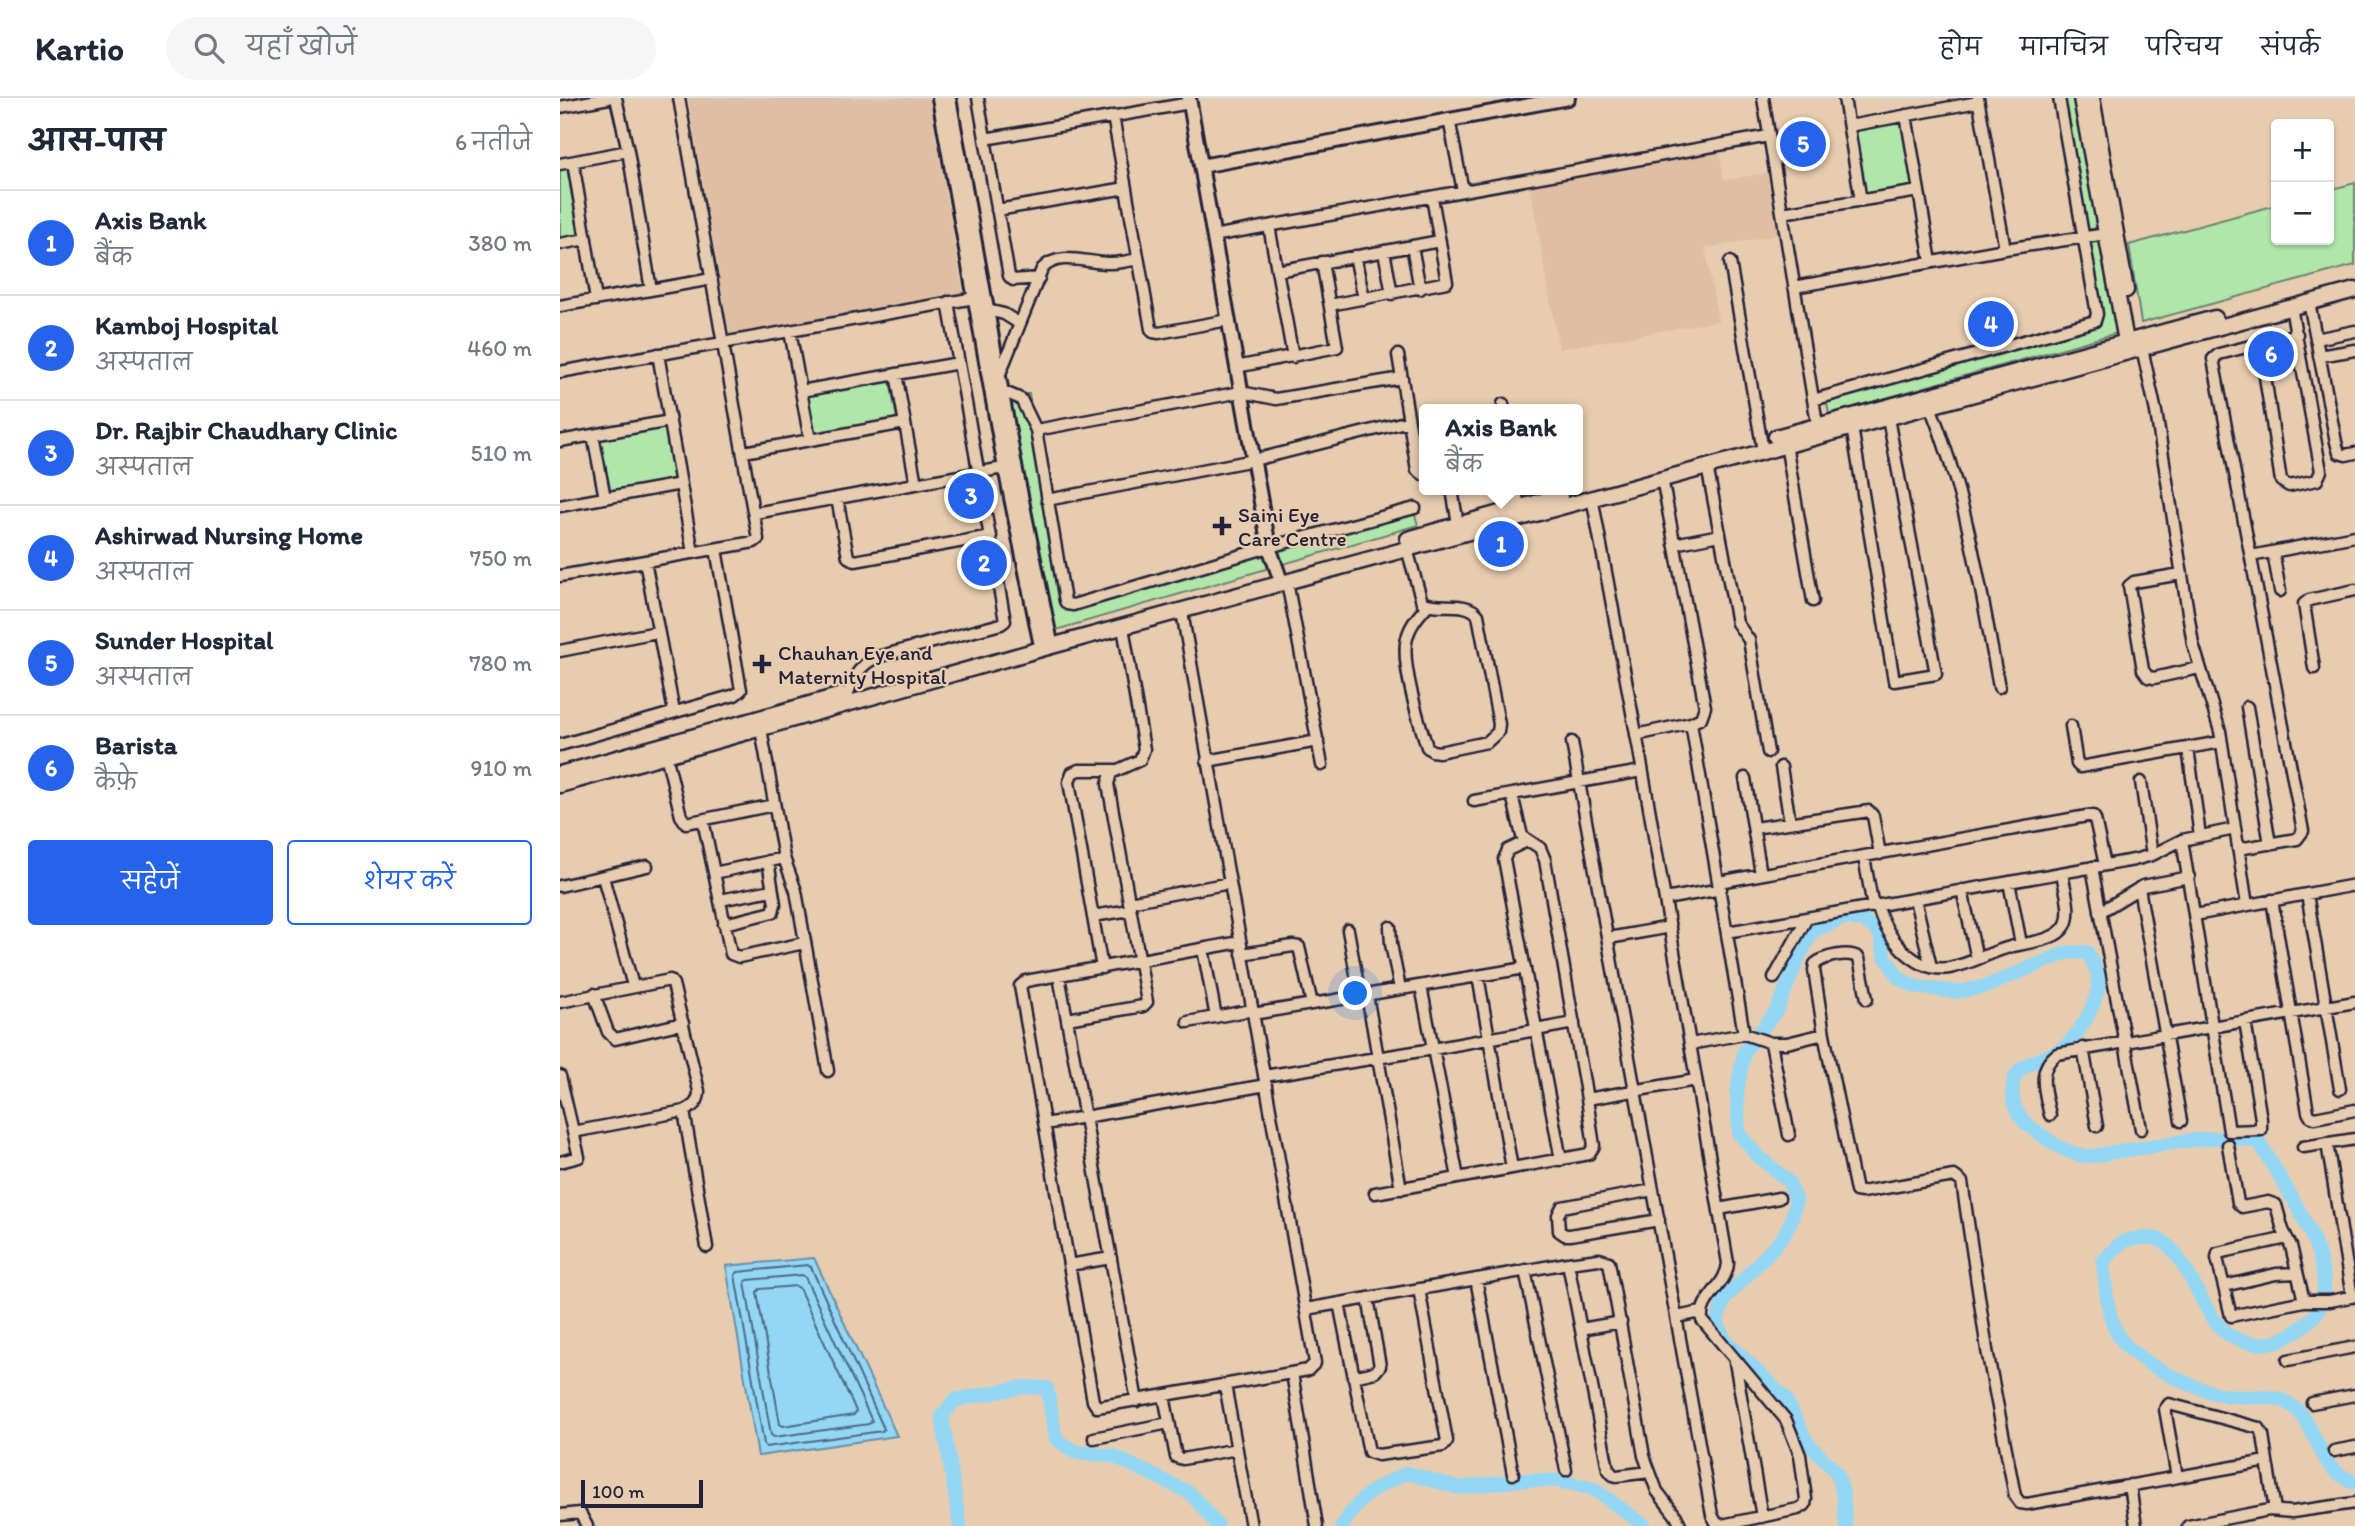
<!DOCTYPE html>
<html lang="hi">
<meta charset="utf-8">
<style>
:root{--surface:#fff;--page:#f6f6f7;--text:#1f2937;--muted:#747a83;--line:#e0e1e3;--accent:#2563eb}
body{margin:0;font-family:Itim,"Playpen Sans Deva",sans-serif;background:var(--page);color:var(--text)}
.controls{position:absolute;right:21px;top:21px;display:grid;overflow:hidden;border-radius:7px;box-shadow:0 2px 5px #0004}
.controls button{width:63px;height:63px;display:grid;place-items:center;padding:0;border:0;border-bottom:2px solid var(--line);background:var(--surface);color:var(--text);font:35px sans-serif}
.scale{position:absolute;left:21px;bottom:18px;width:122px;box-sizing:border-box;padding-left:7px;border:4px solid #22223b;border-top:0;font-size:19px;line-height:24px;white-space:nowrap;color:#22223b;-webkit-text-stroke:5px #e8ccaf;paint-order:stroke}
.you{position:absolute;left:796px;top:896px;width:24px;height:24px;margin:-18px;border:5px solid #fff;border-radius:50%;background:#1a73e8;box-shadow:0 0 0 10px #1a73e833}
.badge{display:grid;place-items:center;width:46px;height:46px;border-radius:50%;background:var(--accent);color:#fff;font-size:23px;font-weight:700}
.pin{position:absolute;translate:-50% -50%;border:4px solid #fff;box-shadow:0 2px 7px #0006}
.popup{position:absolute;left:859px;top:306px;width:164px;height:91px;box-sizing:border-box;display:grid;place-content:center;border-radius:7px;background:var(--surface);filter:drop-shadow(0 2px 5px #0005);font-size:23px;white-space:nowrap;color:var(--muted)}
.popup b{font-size:26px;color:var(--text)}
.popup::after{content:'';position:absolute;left:50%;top:100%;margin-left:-14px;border:14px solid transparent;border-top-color:var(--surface)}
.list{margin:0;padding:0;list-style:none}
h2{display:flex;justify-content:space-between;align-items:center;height:91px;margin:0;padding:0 28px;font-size:30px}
h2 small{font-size:23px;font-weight:400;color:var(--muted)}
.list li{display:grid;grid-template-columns:46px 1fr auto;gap:21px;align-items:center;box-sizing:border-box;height:105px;padding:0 28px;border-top:2px solid var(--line)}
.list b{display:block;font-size:26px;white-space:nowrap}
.list p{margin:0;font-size:23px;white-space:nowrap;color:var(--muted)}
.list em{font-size:23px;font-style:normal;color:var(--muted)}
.actions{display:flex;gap:14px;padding:21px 28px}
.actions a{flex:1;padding:16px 0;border:2px solid var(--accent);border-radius:7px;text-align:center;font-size:24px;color:var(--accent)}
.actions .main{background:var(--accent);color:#fff}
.icon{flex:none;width:38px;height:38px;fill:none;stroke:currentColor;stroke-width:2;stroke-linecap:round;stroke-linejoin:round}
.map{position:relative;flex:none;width:1795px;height:1428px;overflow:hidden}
header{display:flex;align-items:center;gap:42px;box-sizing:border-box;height:98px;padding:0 35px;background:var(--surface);border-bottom:2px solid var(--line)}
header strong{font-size:33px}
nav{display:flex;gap:38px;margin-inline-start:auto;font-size:24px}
.search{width:490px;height:63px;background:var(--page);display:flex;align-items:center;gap:18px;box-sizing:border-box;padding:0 24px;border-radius:38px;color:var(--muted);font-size:26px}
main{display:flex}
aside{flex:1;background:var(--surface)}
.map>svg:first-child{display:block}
</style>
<header>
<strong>Kartio</strong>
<div class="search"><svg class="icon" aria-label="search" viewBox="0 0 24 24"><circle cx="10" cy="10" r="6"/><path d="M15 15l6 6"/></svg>यहाँ खोजें</div>
<nav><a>होम</a><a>मानचित्र</a><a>परिचय</a><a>संपर्क</a></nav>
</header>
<main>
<aside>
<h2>आस-पास<small>6 नतीजे</small></h2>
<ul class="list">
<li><span class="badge">1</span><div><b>Axis Bank</b><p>बैंक</p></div><em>380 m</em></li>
<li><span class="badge">2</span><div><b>Kamboj Hospital</b><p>अस्पताल</p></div><em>460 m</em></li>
<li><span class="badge">3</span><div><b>Dr. Rajbir Chaudhary Clinic</b><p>अस्पताल</p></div><em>510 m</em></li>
<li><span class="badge">4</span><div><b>Ashirwad Nursing Home</b><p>अस्पताल</p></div><em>750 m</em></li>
<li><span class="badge">5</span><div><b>Sunder Hospital</b><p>अस्पताल</p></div><em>780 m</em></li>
<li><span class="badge">6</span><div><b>Barista</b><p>कैफ़े</p></div><em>910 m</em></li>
</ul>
<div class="actions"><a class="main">सहेजें</a><a>शेयर करें</a></div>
</aside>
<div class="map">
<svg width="1795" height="1428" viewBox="0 0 1795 1428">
<rect width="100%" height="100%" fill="#e8ccaf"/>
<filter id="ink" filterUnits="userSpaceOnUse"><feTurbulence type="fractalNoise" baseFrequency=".0143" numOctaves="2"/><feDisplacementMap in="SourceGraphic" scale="14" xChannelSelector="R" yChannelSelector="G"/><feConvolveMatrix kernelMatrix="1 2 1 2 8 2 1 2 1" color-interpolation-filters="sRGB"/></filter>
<g filter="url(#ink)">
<path fill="#dfbea3" d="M128 0H369L403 195 170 236Z
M1159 53 1164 82 1207 75 1218 137 1145 150 1158 223 999 251 970 87Z"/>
<path fill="#b0e6a9" stroke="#698472" stroke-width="2" d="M1503 0H1516L1540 129 1525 133Z
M1342 23 1353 88 1304 96 1293 31Z
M7 70 19 137 0 141V71Z
M1795 85V167L1581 225 1569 147 1716 107V142H1769V92Z
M1541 137 1557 235 1269 316 1265 295 1540 220 1527 141Z
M330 282 337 321 253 336 246 298Z
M448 296H469L504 511 854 414 858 427 489 534Z
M105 329 115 382 49 394 39 341Z"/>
<path fill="#93d7f5" stroke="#668fab" stroke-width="2" d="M254 1160 337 1338 198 1358 166 1168Z"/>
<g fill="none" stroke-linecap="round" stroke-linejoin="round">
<path stroke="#4f6a85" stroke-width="2" d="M247 1167 251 1169 324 1331 322 1333 206 1349 204 1346 175 1177 178 1174Z
M242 1177 245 1179 312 1323 309 1326 214 1339 211 1337 185 1184 188 1182Z
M236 1188 239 1190 296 1313 294 1317 223 1328 220 1326 197 1194 200 1191Z"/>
<path stroke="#93d7f5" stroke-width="14" d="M400 1428 382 1318 395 1302 463 1289 487 1290 496 1341 515 1354 553 1358 630 1395 658 1428
M782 1428C801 1397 814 1390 847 1375L899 1390 960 1382 999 1383 1034 1391 1085 1428
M1286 1428 1283 1395 1277 1375 1247 1344 1225 1300 1165 1242 1157 1224 1164 1202 1223 1139 1232 1121 1236 1101 1228 1083 1198 1058 1179 1036 1177 994 1184 954 1217 912 1239 859 1252 834 1285 819 1304 823 1320 835 1324 857 1339 880 1356 889 1397 894 1427 888 1505 855 1527 854C1531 861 1537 871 1538 879 1541 900 1522 931 1508 946 1488 966 1447 958 1453 1000 1454 1010 1460 1020 1468 1027 1484 1039 1503 1055 1524 1058 1535 1059 1550 1054 1561 1053 1607 1047 1652 1034 1699 1044 1720 1082 1784 1168 1758 1213 1752 1222 1739 1232 1730 1237 1712 1249 1688 1248 1669 1237 1643 1221 1628 1158 1602 1143 1594 1138 1569 1140 1561 1145 1554 1150 1548 1158 1543 1164 1546 1187 1546 1211 1556 1233 1568 1262 1633 1291 1664 1297 1684 1301 1709 1295 1728 1305 1752 1318 1755 1352 1773 1371 1778 1377 1788 1381 1795 1385"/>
<g stroke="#22223b" stroke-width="15">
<path id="minor" d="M56 0 68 53 91 192
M418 0 449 178 453 182 479 180
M1203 0 1258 331
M1284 0 1301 103
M1418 0 1445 151
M0 9 49 0
M1346 17 1371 164
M553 18 591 231 593 234 599 235 668 222
M889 21 903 93
M1289 28 1418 4
M425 41 630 5
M13 64 36 202
M0 66 68 53
M437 112 566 90
M1222 115 1359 93
M709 128 733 259
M653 138 1209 38
M0 146 26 141
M852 148 860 191
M824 153 832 196
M795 158 804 201
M1170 164 1203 353
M717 173 880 143
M1234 189 1445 151 1553 135
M1749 204 1776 344 1779 355 1786 357 1795 355
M770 207 887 184 872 99
M0 208 152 181
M427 212 444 216 460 226
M230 233 250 342
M1756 241 1795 233
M1700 246 1721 383 1729 388 1757 382 1761 373 1731 209
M1582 250 1596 314 1633 546 1660 633 1687 807
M98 256 133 455
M838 257 857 372 864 377
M1759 258 1795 252
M676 269 777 249 762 164
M0 274 420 199
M336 276 356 386
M439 278 482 171C499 152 529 166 551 165 560 165 569 163 578 161
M241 293 399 265
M442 293 461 301 476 332 505 503 507 506 513 507 709 449 855 410
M1253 302 1535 223 1537 216 1499 0
M943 306 944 311
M1370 308C1407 400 1421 492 1439 589
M1292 329 1334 583 1376 576 1328 320
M476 332 681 294 716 301 842 280
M33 337 45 400
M0 343 110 323
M1226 346 1253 503
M184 354 345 325
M1147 368 1177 525 1189 542 1208 654
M1102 380 1145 609 1141 620 1131 625
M892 392 898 426
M956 392 959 410
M1032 399 1079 652 1168 1165C1167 1188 1139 1200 1142 1222L1226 1322 1240 1357 1246 1401 1245 1407 1238 1411 1162 1427 1157 1426 1152 1417 1019 684 1082 673
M277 400 288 459 295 463 431 438
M487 402 694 362 849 323
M0 408 121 386
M195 415 449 369
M1114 446 1160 437
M847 451 862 504C879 513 905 501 918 517L939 626 938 634 927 644 879 654 872 653 867 649C859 624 840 564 847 540 850 527 859 517 868 507
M1713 454 1720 493
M1691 458 1795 438
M85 463 114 614
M1621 476 1574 484 1569 488 1583 572 1588 579 1594 580 1639 570
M0 478 194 444 198 441 119 0
M727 484 762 667
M622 514 755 1265 748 1272 537 1309 533 1303 460 888 466 883 680 844
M0 553 97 534
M1754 570 1744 506 1749 502 1795 492
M288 595C294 578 300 567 317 559L441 526 445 523 388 204
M1687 609 1710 746
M1511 628 1517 666 1520 669 1661 644
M201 631 224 760 236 793 268 973
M1076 637 1131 625 1184 936
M0 647 175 597 181 592 156 451
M1628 650 1640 738
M106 657 121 718 126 725 214 707
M647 663 758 643
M1221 669 1230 724
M1185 680 1201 776
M1581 684 1592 757
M952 697 962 738 980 750 985 762 1027 1001 1136 982
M914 703 1019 684 1012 644
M143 722 171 856 179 859 244 845
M1194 730 1309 713 1313 718 1320 756
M1622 742 1669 1033 1701 1032V1021L1685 923
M967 743 948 752 944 761 1001 1062
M1678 751 1737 741 1743 733 1653 261 1659 256 1737 236
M1304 759 1313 809
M1532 769 1581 1031
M154 775 224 760
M43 779 73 888
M1159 784 1527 718H1533L1535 721 1545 767
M1449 784 1461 846
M0 788 87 768
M1579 790 1621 1023
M1402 792 1417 861
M1747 796 1780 991
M1105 801 1161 791
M1355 801 1371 869
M160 802 212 792
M1712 802 1748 1014 1750 1018 1755 1020 1795 1012
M569 804 670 785
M1318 808C1324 838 1355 875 1389 870 1411 866 1430 854 1450 849 1467 844 1495 844 1505 828 1513 814 1504 789 1502 775
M1540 814 1583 788 1629 779
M1635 817 1795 787
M533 818 570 812
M164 826 213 814 215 806 208 763
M830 829 831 846 840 891
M788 832 800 898
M1167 834 1574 762 1592 757 1622 742 1675 731
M1049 840 1110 829
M643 851 656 919
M682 856 733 848 739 849 752 906
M542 870 509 684 512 675 519 672H555
M499 878 577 1303
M918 878 952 1070
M1214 880 1247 820
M861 888 898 1080
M34 896 48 934 55 941 123 925
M807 897 841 1091
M0 904 110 882 113 886 139 993C139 1004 134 1008 124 1013L13 1034
M693 916 965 870
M507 921 583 908 587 904 548 686 551 675 580 662 584 651 563 529
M628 924 692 912
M1264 936 1296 1093 1302 1094 1394 1078 1402 1084 1427 1252 1455 1398 1460 1405 1467 1406 1707 1363 1715 1412
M1211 945 1229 1037
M1130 946 1184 936 1211 945H1227L1264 936 1254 872 1255 866C1264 858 1289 853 1299 860L1307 901
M1523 950 1537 1028
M0 978 19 1059 0 1064
M704 978 873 951 1014 925
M124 1013 147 1149
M1490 1017C1485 995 1476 971 1497 956L1795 904
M485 1026 706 987
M1767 1045 1792 1199
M1668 1047 1678 1105 1682 1109 1708 1104 1716 1107 1723 1132 1731 1148 1744 1203
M1743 1049 1795 1041
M1093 1092 1002 1109 998 1117 999 1133 1005 1137H1010L1099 1122
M815 1095 1029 1056 1034 1048 1027 1001
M1159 1111 1219 1100
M1727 1140 1658 1155 1657 1160 1671 1218 1744 1203H1770L1795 1198
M1008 1165 1048 1371 1053 1377 1057 1378 1089 1374
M509 1167 551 1160
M965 1172 1006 1372
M916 1181 953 1376
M1664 1188 1716 1176 1737 1175
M779 1205 809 1354 818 1357 883 1348 887 1343 859 1191
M746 1211 1008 1165 1039 1161 1049 1164 1084 1358 1097 1393 1116 1418 1121 1428
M1117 1219 1141 1214
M1021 1231 1061 1224
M1728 1262 1795 1249
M1175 1264 1202 1419
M732 1275 757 1428
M793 1279 815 1274 820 1268 808 1200
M665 1287 691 1428
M604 1298 616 1359 623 1361 677 1351
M1752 1305 1795 1297
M534 1340 609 1325
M1774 1353 1795 1349
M1617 1379 1605 1311 1609 1306 1699 1330 1703 1337 1707 1363
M1570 1387 1576 1428
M0 1417 20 1415 27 1428
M1628 1428 1709 1412 1732 1414 1795 1405"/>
</g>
<g stroke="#22223b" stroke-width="18">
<path id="tertiary" d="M379 0 445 370 480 543 488 549
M389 0 455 368 490 540 488 549
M629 0 709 449 722 486
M641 68 1008 0"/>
</g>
<g stroke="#22223b" stroke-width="19">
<path id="secondary" d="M1521 0 1568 254
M1532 0 1566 192"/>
</g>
<g stroke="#22223b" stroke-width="19">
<path id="primary" d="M1216 339 1655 220
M848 441 1000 398
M0 676 282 597
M0 687 488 549 1795 192"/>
</g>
<use href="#minor" stroke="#e8ccaf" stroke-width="10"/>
<use href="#tertiary" stroke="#e8ccaf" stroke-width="12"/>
<use href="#secondary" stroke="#e8ccaf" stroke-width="14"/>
<use href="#primary" stroke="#e8ccaf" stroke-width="14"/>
</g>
</g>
<g fill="#22223b" stroke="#e8ccaf" stroke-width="2.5">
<path d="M658.5 417.5h7v7h7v7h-7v7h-7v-7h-7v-7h7z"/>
<path d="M198.5 555.5h7v7h7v7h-7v7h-7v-7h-7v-7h7z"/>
</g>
<g text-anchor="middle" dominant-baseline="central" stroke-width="5" stroke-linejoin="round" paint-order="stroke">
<g font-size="21" fill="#22223b" stroke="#e8ccaf" text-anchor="start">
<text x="678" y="416">Saini Eye<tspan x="678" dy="24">Care Centre</tspan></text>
<text x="218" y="554">Chauhan Eye and<tspan x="218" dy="24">Maternity Hospital</tspan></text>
</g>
</g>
</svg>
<div class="controls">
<button>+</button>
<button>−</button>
</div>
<div class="scale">100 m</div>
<div class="you"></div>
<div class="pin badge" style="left:941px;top:446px">1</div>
<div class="popup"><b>Axis Bank</b>बैंक</div>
<div class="pin badge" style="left:424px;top:465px">2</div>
<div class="pin badge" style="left:411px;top:398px">3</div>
<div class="pin badge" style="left:1431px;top:226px">4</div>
<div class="pin badge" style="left:1243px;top:46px">5</div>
<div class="pin badge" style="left:1711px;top:256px">6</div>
</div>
</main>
